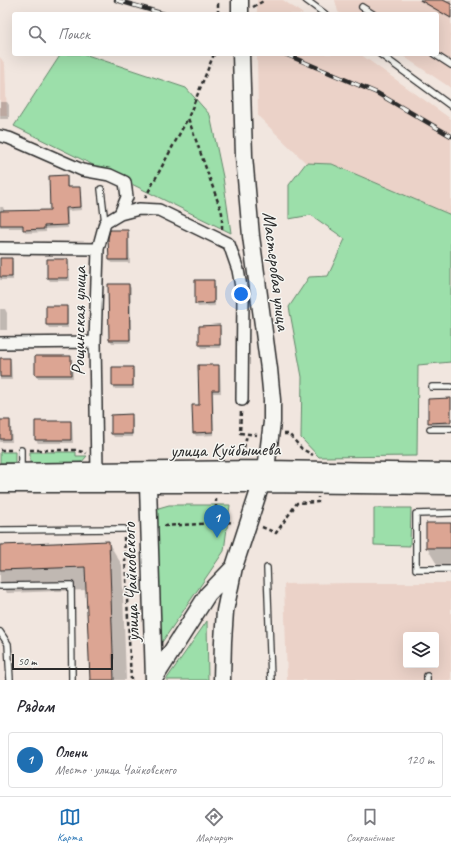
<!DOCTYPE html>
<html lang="ru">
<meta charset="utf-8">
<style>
:root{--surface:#fff;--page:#f2f2f3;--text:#2b2b33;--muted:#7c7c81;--line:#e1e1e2;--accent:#1f6fb2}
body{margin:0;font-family:Caveat,sans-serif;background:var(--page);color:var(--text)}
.controls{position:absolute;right:12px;bottom:12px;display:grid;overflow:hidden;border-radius:4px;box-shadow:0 4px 16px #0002}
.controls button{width:36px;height:36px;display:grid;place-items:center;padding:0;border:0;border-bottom:1px solid var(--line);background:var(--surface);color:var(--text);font:20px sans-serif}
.scale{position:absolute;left:12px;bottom:10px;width:101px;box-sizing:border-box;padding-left:4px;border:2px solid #2b2b2b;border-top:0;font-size:11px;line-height:14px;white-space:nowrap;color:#2b2b2b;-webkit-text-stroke:3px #f6f6f2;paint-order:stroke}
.you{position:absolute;left:241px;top:294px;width:14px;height:14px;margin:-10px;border:3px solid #fff;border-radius:50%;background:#1a73e8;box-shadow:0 0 0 6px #1a73e833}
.badge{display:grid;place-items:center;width:26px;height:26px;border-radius:50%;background:var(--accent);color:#fff;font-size:13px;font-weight:700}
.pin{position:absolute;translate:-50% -33px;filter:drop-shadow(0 1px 2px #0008)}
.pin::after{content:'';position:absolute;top:21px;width:14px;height:12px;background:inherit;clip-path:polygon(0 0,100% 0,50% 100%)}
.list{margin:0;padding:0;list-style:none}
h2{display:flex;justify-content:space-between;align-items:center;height:52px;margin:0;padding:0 16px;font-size:17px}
h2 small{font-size:13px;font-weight:400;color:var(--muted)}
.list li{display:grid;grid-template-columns:26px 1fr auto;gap:12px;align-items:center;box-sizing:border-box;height:56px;margin:0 8px 8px;padding:0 8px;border:1px solid var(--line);border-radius:4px}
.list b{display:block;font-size:15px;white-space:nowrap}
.list p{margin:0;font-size:13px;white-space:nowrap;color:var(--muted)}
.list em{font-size:13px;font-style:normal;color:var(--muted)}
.icon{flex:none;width:22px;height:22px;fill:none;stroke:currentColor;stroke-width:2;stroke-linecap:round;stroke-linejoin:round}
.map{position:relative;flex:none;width:451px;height:680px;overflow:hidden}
.search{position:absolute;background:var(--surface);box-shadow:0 4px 16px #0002;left:12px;right:12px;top:12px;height:44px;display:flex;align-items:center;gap:10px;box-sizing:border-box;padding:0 14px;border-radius:4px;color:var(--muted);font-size:15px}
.sheet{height:116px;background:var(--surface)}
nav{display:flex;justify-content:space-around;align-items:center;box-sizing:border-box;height:56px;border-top:1px solid var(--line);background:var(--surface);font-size:11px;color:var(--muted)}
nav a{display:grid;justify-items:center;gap:2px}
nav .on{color:var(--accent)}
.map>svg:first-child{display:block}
</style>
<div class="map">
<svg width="451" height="680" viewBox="0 0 451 680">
<rect width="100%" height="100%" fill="#f1e6df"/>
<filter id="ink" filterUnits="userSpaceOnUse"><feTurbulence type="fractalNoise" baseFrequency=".025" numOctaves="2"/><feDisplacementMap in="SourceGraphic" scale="8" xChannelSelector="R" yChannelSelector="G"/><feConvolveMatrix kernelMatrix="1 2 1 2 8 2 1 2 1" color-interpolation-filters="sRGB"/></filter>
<g filter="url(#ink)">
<path fill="#ebd2c8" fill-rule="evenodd" d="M257 0H283L303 14H257Z
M335 0H451V88L400 54H437V14H341L338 12Z
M257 54H360L451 119V215L332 164 306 163 258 116Z
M0 57 5 64 7 116H0Z
M355 583H451V680H287L284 584ZM406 635H436V665H406Z"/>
<path fill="#9cdfaa" stroke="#64856a" d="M61 54H84L186 88 210 115 223 177 231 233 14 126Z
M306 163 332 164 451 215V362L418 365 417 456 319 457 301 438 302 377 289 307 309 277 328 276 345 239 311 215 289 219V185Z
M0 452H15V463H0Z
M30 452H76V456H87L79 465H30Z
M169 505H230L224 551 156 651 155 509Z
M374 508H411L410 546 374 545Z
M207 621 208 680H166Z"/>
<path fill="#0003" d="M418 0H451V19Z
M0 102H7L9 105V119H0Z
M66 176 68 179V188H80L81 191 82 210 68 211V228L46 229V232L26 233 24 228H0V207H3L5 212 51 211Z
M127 231 129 234 130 263H111L110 260Z
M0 259H11L13 262V280H0Z
M67 260 69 263 70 281H50L48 278Z
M213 281 215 284V306L198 307 196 303Z
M109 285H129L131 288V343H112L110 340Z
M47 307H66L68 310V328H49L47 325Z
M0 309H5L7 313V330H0Z
M219 326 221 330V348H202L200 345Z
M71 357 72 360 73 378H38L36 375Z
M0 359H10L11 362 12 380H0Z
M218 366 220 369 221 393H213L214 435 196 436 194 432Z
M132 368 134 371V389H115L113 386Z
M451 399V432H435L429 422Z
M131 415 133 419V437H114L112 434Z
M0 421H10L11 424 12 442H0Z
M36 422H71L72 425 73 443H38L36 440Z
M451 524V571H441L427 548Z
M108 542 122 565 126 680H91L87 590 7 593 0 581V546Z"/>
<path fill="#dca593" stroke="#2b2b2b" d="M420 0H443L451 4V18Z
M67 175V187H80L81 207 66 208 67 225 44 226V229L23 230V225H0V211L50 210 49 176Z
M110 230H128V260H109L108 238Z
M0 258H12V277H0Z
M47 259H68V278H47Z
M195 280H214V303L195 304Z
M108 284H129L130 340H109Z
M46 306H67V325H46Z
M220 325V345H199V326Z
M35 356H71V375H35Z
M0 358H10V377H0Z
M198 365H219V390H212L213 432 193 433 192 405H199Z
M112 367H133V386H112Z
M451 398V422L428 423V399Z
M132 414V434H111V415Z
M0 420H10V439H0Z
M35 421H71V440H35Z
M426 523H451V548H426Z
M109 541 114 680H90L85 567 0 570V545Z"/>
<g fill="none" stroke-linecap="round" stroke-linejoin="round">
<g stroke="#2b2b2b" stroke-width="8">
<path id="lane" d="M306 0 325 14
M362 7 373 14
M380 54 451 106
M434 54 451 65
M101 189 105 223
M432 387H451
M430 429H451
M21 450V470
M451 513 416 514V569H451
M0 530 124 529
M267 568 271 680
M0 586 71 585 72 680
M0 632 8 644 10 680
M427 676V680"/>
</g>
<g stroke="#2b2b2b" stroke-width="14">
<path id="street" d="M0 136 9 138 82 170 110 175 125 182 127 197 120 214 105 223 98 249 95 342 97 472
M120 214 139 209 159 210 229 244 238 270 243 298 242 400
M0 248 98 249
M0 343 95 342"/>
</g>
<g stroke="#2b2b2b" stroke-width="19">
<path id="secondary" d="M240 0V14
M0 472 266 469 451 472
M0 484H261L451 486
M148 485 154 680
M154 679 208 594 234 567
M222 680 223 641 225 611 234 567 266 469 272 422V400L269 369 251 236 244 156 241 54"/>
</g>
<path stroke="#2b2b2b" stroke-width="2.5" stroke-dasharray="4 3" stroke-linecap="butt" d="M253 7 265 0
M218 14V0
M214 54 188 118 222 213V229
M145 198 188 118
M241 412 240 433 257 435
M284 434H289L302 449 313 455
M0 450H13
M30 450H76L86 453
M241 454 243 452 247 435
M216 523V497
M164 526 234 522
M262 527 276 533 297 503 318 502V497
M124 537 131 680"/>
<use href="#lane" stroke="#f6f6f2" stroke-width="5.5"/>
<use href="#street" stroke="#f6f6f2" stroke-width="11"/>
<use href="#secondary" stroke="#f6f6f2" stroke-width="16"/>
<g stroke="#2b2b2b" stroke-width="4.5">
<path id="rail" d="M116 0 164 14
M285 54 377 93 451 136"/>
</g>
<use href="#rail" stroke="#f6f6f2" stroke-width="3" stroke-dasharray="9" stroke-linecap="butt"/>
</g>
</g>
<g text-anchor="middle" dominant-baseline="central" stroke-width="3" stroke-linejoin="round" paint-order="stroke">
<g font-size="19" fill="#2b2b2b" stroke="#f6f6f2">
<text transform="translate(276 271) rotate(83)">Мастеровая улица</text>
<text transform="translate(79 321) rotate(-89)">Рощинская улица</text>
<text transform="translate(225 450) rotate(-1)">улица Куйбышева</text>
<text transform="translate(131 582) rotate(-92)">улица Чайковского</text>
</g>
</g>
</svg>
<div class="controls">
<button><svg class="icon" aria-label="layers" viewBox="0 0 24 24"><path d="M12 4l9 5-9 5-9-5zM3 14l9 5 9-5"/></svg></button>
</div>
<div class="scale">50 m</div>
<div class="you"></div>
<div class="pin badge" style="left:217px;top:538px">1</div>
<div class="search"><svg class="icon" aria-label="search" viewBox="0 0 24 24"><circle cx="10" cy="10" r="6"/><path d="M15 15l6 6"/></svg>Поиск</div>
</div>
<section class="sheet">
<h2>Рядом<small></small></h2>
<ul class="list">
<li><span class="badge">1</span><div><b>Олени</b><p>Место · улица Чайковского</p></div><em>120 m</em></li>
</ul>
</section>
<nav>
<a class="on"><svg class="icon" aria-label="map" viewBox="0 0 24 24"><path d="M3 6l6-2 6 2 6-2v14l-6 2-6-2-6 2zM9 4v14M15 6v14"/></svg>Карта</a>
<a><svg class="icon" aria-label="directions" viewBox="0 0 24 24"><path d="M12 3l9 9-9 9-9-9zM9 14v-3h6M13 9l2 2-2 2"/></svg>Маршрут</a>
<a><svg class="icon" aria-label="saved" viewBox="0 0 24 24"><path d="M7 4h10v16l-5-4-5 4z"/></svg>Сохранённые</a>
</nav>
